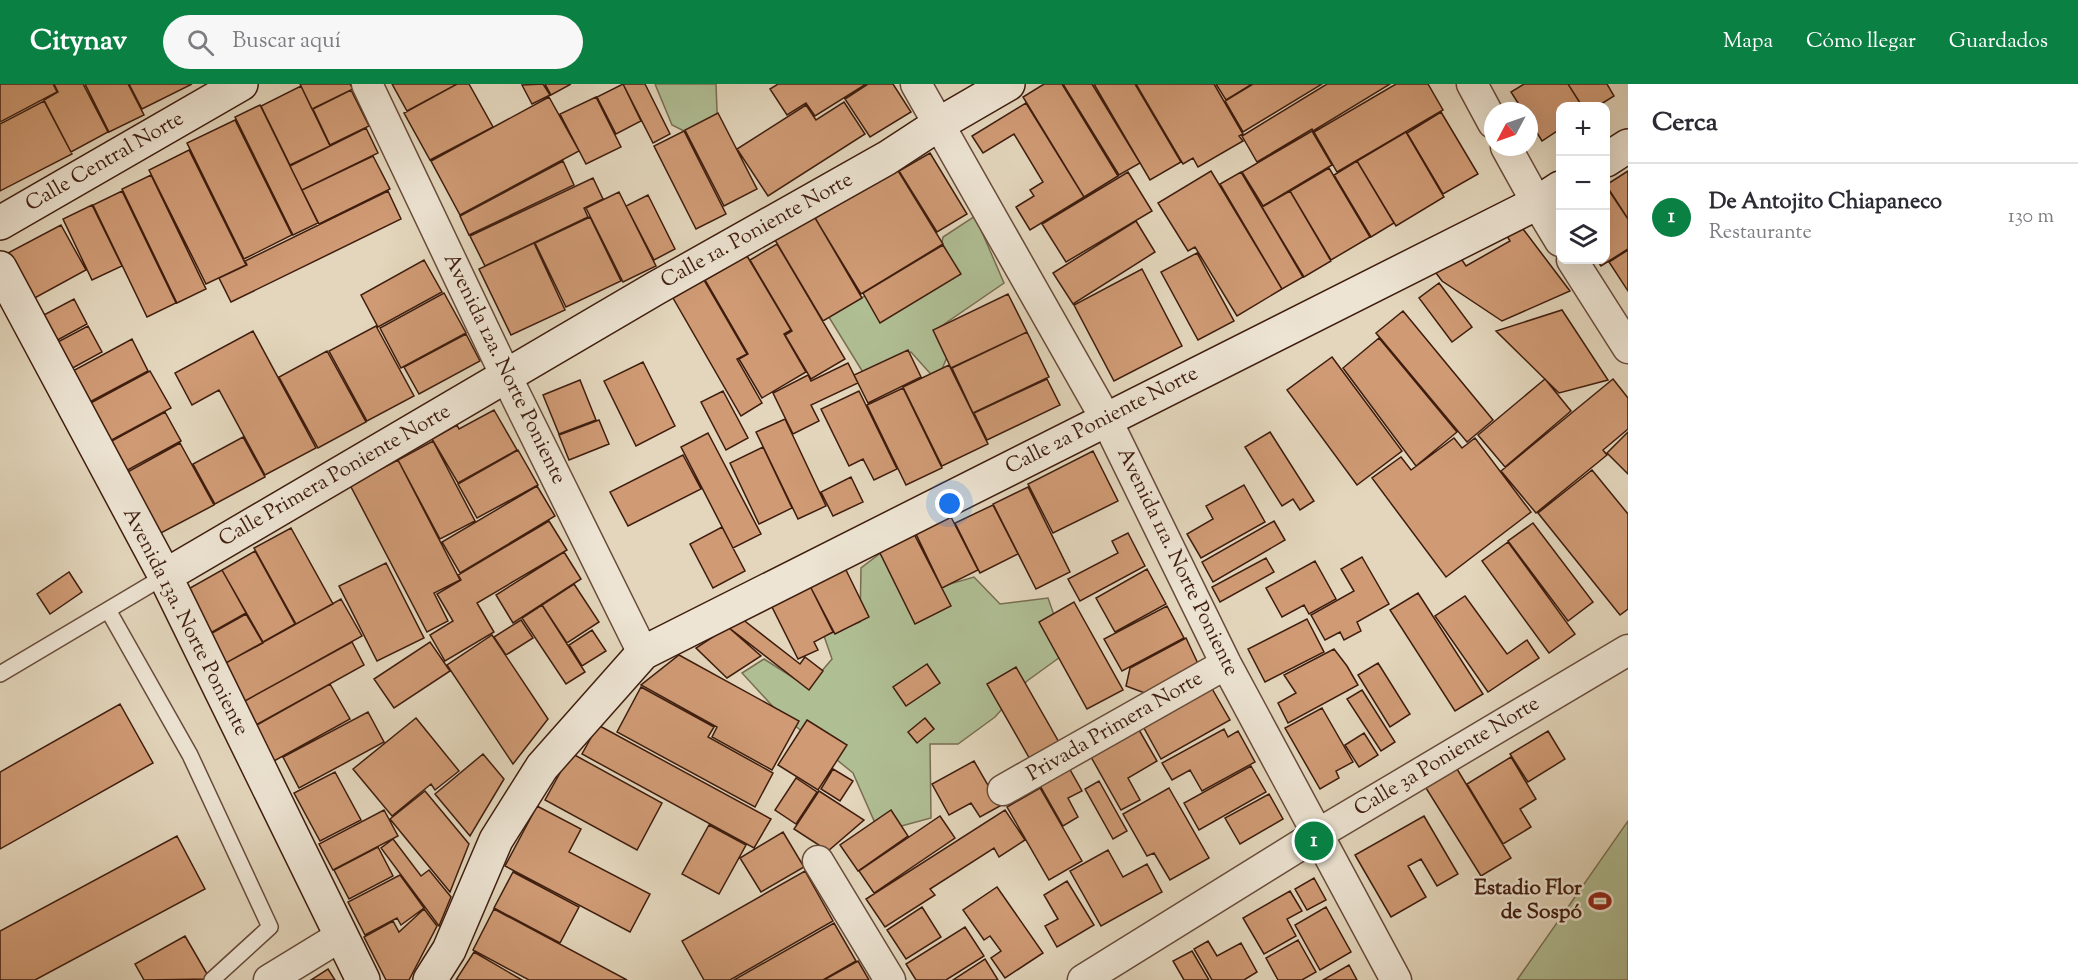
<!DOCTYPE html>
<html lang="es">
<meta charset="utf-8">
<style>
:root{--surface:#fff;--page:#f7f7f7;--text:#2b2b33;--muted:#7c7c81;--line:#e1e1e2;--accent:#0b8043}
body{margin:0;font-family:"Sorts Mill Goudy",serif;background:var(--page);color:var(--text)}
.controls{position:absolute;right:18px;top:18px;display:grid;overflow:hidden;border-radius:12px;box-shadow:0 6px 24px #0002}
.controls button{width:54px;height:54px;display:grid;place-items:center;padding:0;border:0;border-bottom:2px solid var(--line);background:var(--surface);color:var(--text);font:30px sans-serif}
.compass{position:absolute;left:1484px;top:18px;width:54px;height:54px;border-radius:50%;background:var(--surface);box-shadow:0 6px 24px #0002;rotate:229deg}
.you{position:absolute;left:950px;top:420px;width:21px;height:21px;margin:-15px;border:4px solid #fff;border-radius:50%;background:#1a73e8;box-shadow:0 0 0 9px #1a73e833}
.badge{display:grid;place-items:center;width:39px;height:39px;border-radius:50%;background:var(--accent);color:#fff;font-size:20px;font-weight:700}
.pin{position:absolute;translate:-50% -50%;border:3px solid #fff;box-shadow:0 2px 6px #0006}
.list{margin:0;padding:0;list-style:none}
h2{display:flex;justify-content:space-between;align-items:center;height:78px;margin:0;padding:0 24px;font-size:26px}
h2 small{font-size:20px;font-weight:400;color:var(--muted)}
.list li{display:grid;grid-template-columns:39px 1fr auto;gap:18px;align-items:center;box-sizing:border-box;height:108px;padding:0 24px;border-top:2px solid var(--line)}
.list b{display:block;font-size:22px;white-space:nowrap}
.list p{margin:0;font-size:20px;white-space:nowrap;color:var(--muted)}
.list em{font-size:20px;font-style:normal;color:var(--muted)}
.icon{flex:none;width:33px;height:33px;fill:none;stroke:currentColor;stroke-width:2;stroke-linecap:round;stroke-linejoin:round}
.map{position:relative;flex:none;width:1628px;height:896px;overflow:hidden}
header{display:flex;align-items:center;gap:36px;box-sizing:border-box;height:84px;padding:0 30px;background:var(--accent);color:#fff}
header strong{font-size:28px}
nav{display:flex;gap:33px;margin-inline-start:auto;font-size:21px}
.search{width:420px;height:54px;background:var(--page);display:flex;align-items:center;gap:15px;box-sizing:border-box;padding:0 21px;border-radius:33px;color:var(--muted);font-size:22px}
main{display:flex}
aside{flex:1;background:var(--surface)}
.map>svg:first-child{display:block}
</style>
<header>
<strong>Citynav</strong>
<div class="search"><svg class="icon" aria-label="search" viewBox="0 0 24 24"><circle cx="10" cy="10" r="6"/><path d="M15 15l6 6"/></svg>Buscar aquí</div>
<nav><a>Mapa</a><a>Cómo llegar</a><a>Guardados</a></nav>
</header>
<main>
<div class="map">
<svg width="1628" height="896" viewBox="0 0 1628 896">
<rect width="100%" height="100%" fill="#e3d6bc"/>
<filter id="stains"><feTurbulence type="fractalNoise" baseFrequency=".00333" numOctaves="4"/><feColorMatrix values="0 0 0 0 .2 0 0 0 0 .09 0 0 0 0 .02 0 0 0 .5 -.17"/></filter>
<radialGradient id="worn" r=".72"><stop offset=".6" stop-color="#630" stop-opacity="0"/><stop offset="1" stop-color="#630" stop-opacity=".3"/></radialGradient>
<path fill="#b0be94" stroke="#786e51" stroke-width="1.5" d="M655 0H716L718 53 694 52 672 41Z
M975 132 1004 199 940 243 950 266 937 297 911 268 898 271 864 290 827 230 886 202H934L943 153Z
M923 446H956L943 502 974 493 1000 520 1048 514 1067 568 1027 597 995 633 958 660H930L931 734 879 748 853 689 777 627 742 589 764 575 808 603 832 575 824 552 860 538 861 484 882 468 911 514Z
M1628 737V896H1517Z"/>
<path fill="#cf9a74" stroke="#3f1d0e" stroke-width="1.5" d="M0 0H53L57 8 0 38Z
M54 0H83L108 48 71 68 44 16 58 8Z
M85 0H128L144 31 109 48Z
M129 0H192L142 25Z
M300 0H350L353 5 312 25Z
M392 0H457L407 27Z
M457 0H469L493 43 430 76 404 29Z
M543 0 550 11 532 20 522 1Z
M545 0H571L551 11Z
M623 0 641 37 616 50 597 13Z
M623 0H645L670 50 653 59Z
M778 0H866L815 32 806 19 787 31 770 5Z
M868 0H893L911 28 870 53 845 15Z
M1044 0H1062L1118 92 1084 113 1023 13Z
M1063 0H1092L1140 79 1119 91Z
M1094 0H1135L1181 78 1150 96Z
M1136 0H1214L1243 50 1239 52 1243 57 1198 83 1193 74 1183 80Z
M1216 0H1252L1226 16Z
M1253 0H1322L1243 48 1225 17Z
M1327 0H1390L1313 47 1312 45 1257 78 1242 52Z
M1396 0H1428L1443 26 1337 88 1314 48Z
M1524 0H1568L1582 22H1560V45L1542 57 1529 36V27H1523L1511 8Z
M1568 0H1607L1614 12 1598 22H1582Z
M301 2 330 62 290 81 261 22Z
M351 6 369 42 330 61 313 25Z
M549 13 579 67 460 131 431 77Z
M596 13 621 63 586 80 560 30Z
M44 17 72 70 0 107V40Z
M844 18 865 50 768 112 737 65 806 21 816 36Z
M1026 19 1084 113 1030 146 1016 123 1034 112 1030 106 1043 98 1014 50 983 69 972 52Z
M260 21 318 139 293 151 235 33Z
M1441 28 1478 90 1443 110 1407 49Z
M718 29 757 105 724 122 685 46Z
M235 36 292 151 244 175 187 59Z
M366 44 378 69 302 106 290 82Z
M684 47 726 130 696 145 654 62Z
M1312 47 1332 81 1263 122 1242 88Z
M1406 48 1444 113 1396 142 1357 77Z
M189 66 246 181 206 200 149 86Z
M930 69 967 130 937 148 899 87Z
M373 72 390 105 319 140 302 106Z
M563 77 574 101 469 151 460 132Z
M1357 77 1394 139 1371 153 1334 91Z
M1329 84 1370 153 1331 176 1290 107Z
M897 85 943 160 861 210 815 134Z
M1211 87 1282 205 1237 232 1195 163 1188 167 1158 119Z
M1628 87V135L1606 101Z
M1128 88 1152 127 1066 178 1042 140Z
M1241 88 1303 193 1282 205 1220 100Z
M151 91 206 205 177 219 122 105Z
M593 94 603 115 584 124 588 133 485 182 470 152Z
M1606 102 1628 135V165L1601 182 1597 176H1606Z
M122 107 176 219 147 233 93 121Z
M388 107 401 135 231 218 219 194 247 181 245 177Z
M1290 107 1331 177 1304 193 1262 123Z
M619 108 656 182 623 198 586 124Z
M648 111 675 165 654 176 626 122Z
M92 121 122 182 92 196 63 135Z
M814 132 862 214 823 237 775 156Z
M590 133 621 197 566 223 535 159Z
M1136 137 1155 168 1073 220 1053 189Z
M61 141 86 186 31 216 6 170Z
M1520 141 1570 207 1502 237 1442 197 1430 181 1456 167 1466 182 1510 157 1507 152Z
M534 159 565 226 511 251 479 185Z
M777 160 845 275 811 295 785 251 792 247 750 176Z
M943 161 961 190 880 239 863 209Z
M1628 166V207L1609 178Z
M1197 169 1234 237 1198 256 1161 188Z
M747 172 791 246 784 250 806 288 762 314 739 275 748 270 705 196Z
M424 176 442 208 378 243 361 211Z
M1142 185 1182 262 1114 297 1074 221Z
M704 196 747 270 737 275 762 319 741 332 673 214Z
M1439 199 1472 243 1452 258 1419 214Z
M444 209 466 249 401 284 380 244Z
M1008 210 1027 248 951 284 933 246Z
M74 215 87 240 54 258 40 233Z
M1562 226 1608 296 1559 309 1496 247Z
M1403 227 1493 336 1467 358 1376 249Z
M88 242 102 268 69 286 54 260Z
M376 242 414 312 367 337 329 267Z
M253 247 316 364 265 391 219 306 192 321 175 289Z
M1027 248 1049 293 973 329 952 284Z
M466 250 480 277 419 310 404 283Z
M1379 254 1457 348 1416 382 1343 284Z
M132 255 148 287 86 320 69 289Z
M908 266 921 293 868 319 854 291Z
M327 267 366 338 318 364 279 293Z
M1332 273 1402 367 1357 401 1287 306Z
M643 278 675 342 636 362 604 297Z
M848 279 858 299 811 321 819 337 793 350 773 309 808 291 811 297Z
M949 281 988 360 942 382 903 303Z
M150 287 171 324 108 358 87 321Z
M1047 295 1060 321 987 356 974 329Z
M1545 295 1571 327 1505 383 1478 351Z
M1613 295 1628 314V345L1603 366 1607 371 1536 429 1501 387Z
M580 296 596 336 559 350 543 311Z
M903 304 942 384 906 401 867 321Z
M723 307 748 354 726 366 701 318Z
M859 307 897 385 874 396 863 375 849 382 821 325Z
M494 326 517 366 458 399 432 355 457 341 459 345Z
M165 328 181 357 124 388 108 359Z
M785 335 826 422 798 435 756 348Z
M599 336 609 360 569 376 559 351Z
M1270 348 1314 417 1300 426 1293 415 1282 422 1245 363Z
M1628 348V390L1607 369Z
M708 349 761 450 733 464 681 363Z
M243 353 265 393 215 420 193 380Z
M1454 354 1462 364 1475 354 1531 428 1446 493 1372 394 1401 373 1411 386Z
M433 357 475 437 440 455 398 376Z
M180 359 214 421 157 451 124 390Z
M763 363 792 424 759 440 730 379Z
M518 366 538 401 477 434 458 400Z
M1093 367 1118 417 1053 449 1028 400Z
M683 371 701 405 628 442 610 408Z
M398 376 460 496 434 509 448 537 427 548 350 401Z
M1592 386 1628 430V525L1620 531 1538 429Z
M851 393 863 418 833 432 821 408Z
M1244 401 1265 438 1201 474 1187 450 1213 435 1206 422Z
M537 402 555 432 460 489 442 458Z
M1028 403 1070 488 1036 505 993 420Z
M993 421 1018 470 980 489 955 439Z
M951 433 978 486 942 504 916 450Z
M549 437 567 466 477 519 494 548 445 577 430 551 453 537 437 510 461 496 458 491Z
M1274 437 1285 456 1213 498 1202 478Z
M1533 439 1593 518 1568 537 1508 457Z
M722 443 745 487 713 504 690 460Z
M291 444 333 520 296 540 254 464Z
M1128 449 1145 482 1080 517 1068 495 1118 469 1112 457Z
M914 450 951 522 915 540 879 467Z
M1508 458 1575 550 1549 569 1482 477Z
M255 467 295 540 263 558 222 486Z
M564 468 581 495 513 539 496 511Z
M1362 473 1389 520 1357 538 1361 547 1344 556 1340 548 1325 556 1311 531 1354 507 1341 485Z
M1266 474 1274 488 1220 518 1212 503Z
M1315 477 1336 515 1309 530 1304 521 1282 533 1266 504Z
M386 479 424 554 377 577 339 502Z
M845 484 869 533 835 550 810 502Z
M1147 485 1166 520 1115 548 1096 514Z
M222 486 246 529 207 551 183 508Z
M69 488 82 508 50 530 37 510Z
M574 500 599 538 567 559 542 521Z
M810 502 833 548 814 558 818 566 798 575 771 521Z
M1418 509 1483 610 1455 627 1390 526Z
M1465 512 1507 570 1527 556 1539 574 1488 608 1435 532Z
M341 515 362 552 245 617 224 580Z
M1074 518 1123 606 1087 625 1039 538Z
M542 521 585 588 566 600 522 534Z
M1167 522 1184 554 1122 587 1104 555Z
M246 530 263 559 222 581 205 553Z
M737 531 800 580 805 573 823 587 809 606 728 543Z
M1307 535 1324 568 1265 598 1248 565Z
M521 536 533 554 506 571 494 553Z
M728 543 761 572 727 594 696 564Z
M592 546 606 567 582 582 569 561Z
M492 551 548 635 513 680 447 581Z
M1186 554 1201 586 1158 614 1126 602 1130 584Z
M352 558 364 581 256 641 243 618Z
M430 558 450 587 394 624 374 595Z
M1334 565 1347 582 1358 601 1288 639 1278 619 1296 609 1284 591Z
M679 571 799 637 772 686 712 653 717 643 641 601Z
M1378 579 1410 630 1390 643 1358 591Z
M927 580 940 599 906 622 893 603Z
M1016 583 1060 660 1031 677 987 600Z
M1207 596 1230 636 1161 675 1139 635Z
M330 600 350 635 274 677 255 642Z
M641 603 714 643 708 653 773 689 755 723 617 648Z
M1362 606 1395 658 1381 667 1347 615Z
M120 620 153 679 0 765V688Z
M1322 624 1353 678 1336 687 1339 694 1320 705 1285 644Z
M368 628 384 658 299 704 283 673Z
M416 634 459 687 435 706 431 700 392 732 353 685Z
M925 634 934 645 917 659 908 648Z
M807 636 847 661 818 706 778 681Z
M1135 639 1157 677 1128 694 1140 716 1121 726 1087 666Z
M598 641 771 735 754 764 582 670Z
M1224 645 1228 653 1238 647 1255 678 1202 707 1190 686 1172 696 1162 679Z
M1548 647 1565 675 1528 698 1510 670Z
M1364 649 1378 671 1359 683 1345 661Z
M571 669 662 719 637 766 545 716Z
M483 670 504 695 470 752 435 710Z
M1511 673 1536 715 1520 725 1531 743 1503 760 1467 700Z
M1064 675 1082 707 1068 714 1078 733 1063 742 1034 691Z
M974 677 1000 722 980 733 971 719 949 731 932 700Z
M1251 682 1266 708 1199 746 1184 719Z
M833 685 853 697 840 717 821 705Z
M1457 685 1511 774 1481 792 1426 704Z
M335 688 361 736 320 757 294 709Z
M796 694 817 708 796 740 775 726Z
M1099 697 1127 747 1113 755 1085 705Z
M1040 704 1082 777 1049 796 1007 723Z
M1169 704 1209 774 1170 796 1154 769 1147 772 1123 730Z
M425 707 469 760 450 808 390 735Z
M819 707 864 736 828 767 794 745Z
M1269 710 1283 735 1240 760 1225 734Z
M537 722 581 745 569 768 650 810 630 848 505 782Z
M384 726 398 752 333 786 319 760Z
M891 726 908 752 858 787 840 761Z
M1005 726 1025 756 999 773 994 764 930 805 935 811 885 843 866 815Z
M940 732 955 754 874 809 859 787Z
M1424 732 1458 790 1437 802 1421 775 1408 782 1426 813 1391 833 1355 771Z
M709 741 746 761 719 810 682 790Z
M783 748 804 783 761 808 740 774Z
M177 752 205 805 35 896H0V847Z
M393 755 421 792 429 786 451 813 439 842 381 764Z
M378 763 393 792 349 815 334 786Z
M1108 766 1123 793 1147 780 1162 808 1101 842 1070 787Z
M805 787 833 837 730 896H704L682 857Z
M513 788 579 823 560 859 494 824Z
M400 791 424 824 401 841 397 834 365 851 348 818Z
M1314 794 1326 816 1307 826 1295 805Z
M1067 797 1094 841 1057 863 1045 842 1058 835 1044 811Z
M997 803 1043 869 1005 894 991 874 1001 867 990 852 984 856 963 826Z
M1290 807 1302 827 1287 835 1296 852 1264 870 1243 834Z
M922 823 941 853 906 875 887 846Z
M1326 823 1351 868 1320 886 1295 841Z
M424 825 437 842 409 896H386L364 853 393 837 399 848Z
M494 825 627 896H529L473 866Z
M834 839 856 877 823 896H734Z
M965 843 984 872 946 896H916L906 880Z
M185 852 210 895 144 896 135 880Z
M1298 856 1316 888 1302 896H1278L1266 874Z
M1208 857 1217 872 1241 859 1257 888 1244 896H1212L1194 865Z
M1192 867 1209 896H1184L1173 877Z
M474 868 522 896H456Z
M985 875 998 896H953Z
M858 877 869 896H824Z
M1349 881 1357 896H1323Z
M328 885 335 896H311Z"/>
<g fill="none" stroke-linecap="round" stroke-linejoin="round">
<g stroke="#684b3a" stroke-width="18">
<path id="lane" d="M108 526 190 671 270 843 212 896
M0 590 165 492"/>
</g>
<g stroke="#684b3a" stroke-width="33">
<path id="street" d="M367 0 506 292 643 569
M916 0 1106 335 1226 580 1396 896
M1472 0 1493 39
M1506 63 1537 119 1560 157
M1572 176 1628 264
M1003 706 1226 580
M818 777 890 896
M269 896 341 852
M1083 896 1318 750 1628 566"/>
</g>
<g stroke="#3f1d0e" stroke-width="36">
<path id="secondary" d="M1606 76 1628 62
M0 139 241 0
M0 184 165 492 363 896
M165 492 656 204 887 74 939 40 1008 0
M430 896 449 866 496 756 542 683 643 569 1537 119 1560 104"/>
</g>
<use href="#lane" stroke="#ede4d3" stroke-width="15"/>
<use href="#street" stroke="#ede4d3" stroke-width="30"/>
<use href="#secondary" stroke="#ede4d3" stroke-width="33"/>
</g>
<defs>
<g id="stadium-bare" transform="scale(1.8)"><path d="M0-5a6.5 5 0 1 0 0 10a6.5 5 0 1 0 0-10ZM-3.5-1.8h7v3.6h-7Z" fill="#8f2418" stroke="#ede4d3" stroke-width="2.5" paint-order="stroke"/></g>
</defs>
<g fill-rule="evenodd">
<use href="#stadium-bare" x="1600" y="817"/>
</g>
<g text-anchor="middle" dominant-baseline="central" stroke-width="5" stroke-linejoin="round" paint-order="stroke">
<g font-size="21" fill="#3f1d0e" stroke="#ede4d3">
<text transform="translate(105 78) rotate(-30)">Calle Central Norte</text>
<text transform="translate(757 147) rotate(-29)">Calle 1a. Poniente Norte</text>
<text transform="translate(504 285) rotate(64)">Avenida 12a. Norte Poniente</text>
<text transform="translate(1102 337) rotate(-27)">Calle 2a Poniente Norte</text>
<text transform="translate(335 392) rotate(-30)">Calle Primera Poniente Norte</text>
<text transform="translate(1177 478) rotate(64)">Avenida 11a. Norte Poniente</text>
<text transform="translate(185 538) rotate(63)">Avenida 13a. Norte Poniente</text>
<text transform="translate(1115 643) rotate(-30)">Privada Primera Norte</text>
<text transform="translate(1447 673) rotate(-31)">Calle 3a Poniente Norte</text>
</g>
<g font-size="21" font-weight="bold" fill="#3f1d0e" stroke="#ede4d3" text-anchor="end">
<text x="1582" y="805">Estadio Flor<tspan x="1582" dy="24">de Sospó</tspan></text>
</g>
</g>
<rect width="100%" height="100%" filter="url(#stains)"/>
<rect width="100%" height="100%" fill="url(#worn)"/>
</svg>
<div class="controls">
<button>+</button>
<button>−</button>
<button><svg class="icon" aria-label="layers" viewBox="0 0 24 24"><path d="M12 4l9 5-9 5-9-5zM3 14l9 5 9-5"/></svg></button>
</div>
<svg class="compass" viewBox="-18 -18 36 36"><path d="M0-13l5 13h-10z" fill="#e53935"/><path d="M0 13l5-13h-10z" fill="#7c7c81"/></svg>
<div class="you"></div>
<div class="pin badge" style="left:1314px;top:757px">1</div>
</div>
<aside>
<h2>Cerca<small></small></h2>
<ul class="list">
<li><span class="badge">1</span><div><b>De Antojito Chiapaneco</b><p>Restaurante</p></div><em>130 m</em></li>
</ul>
</aside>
</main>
